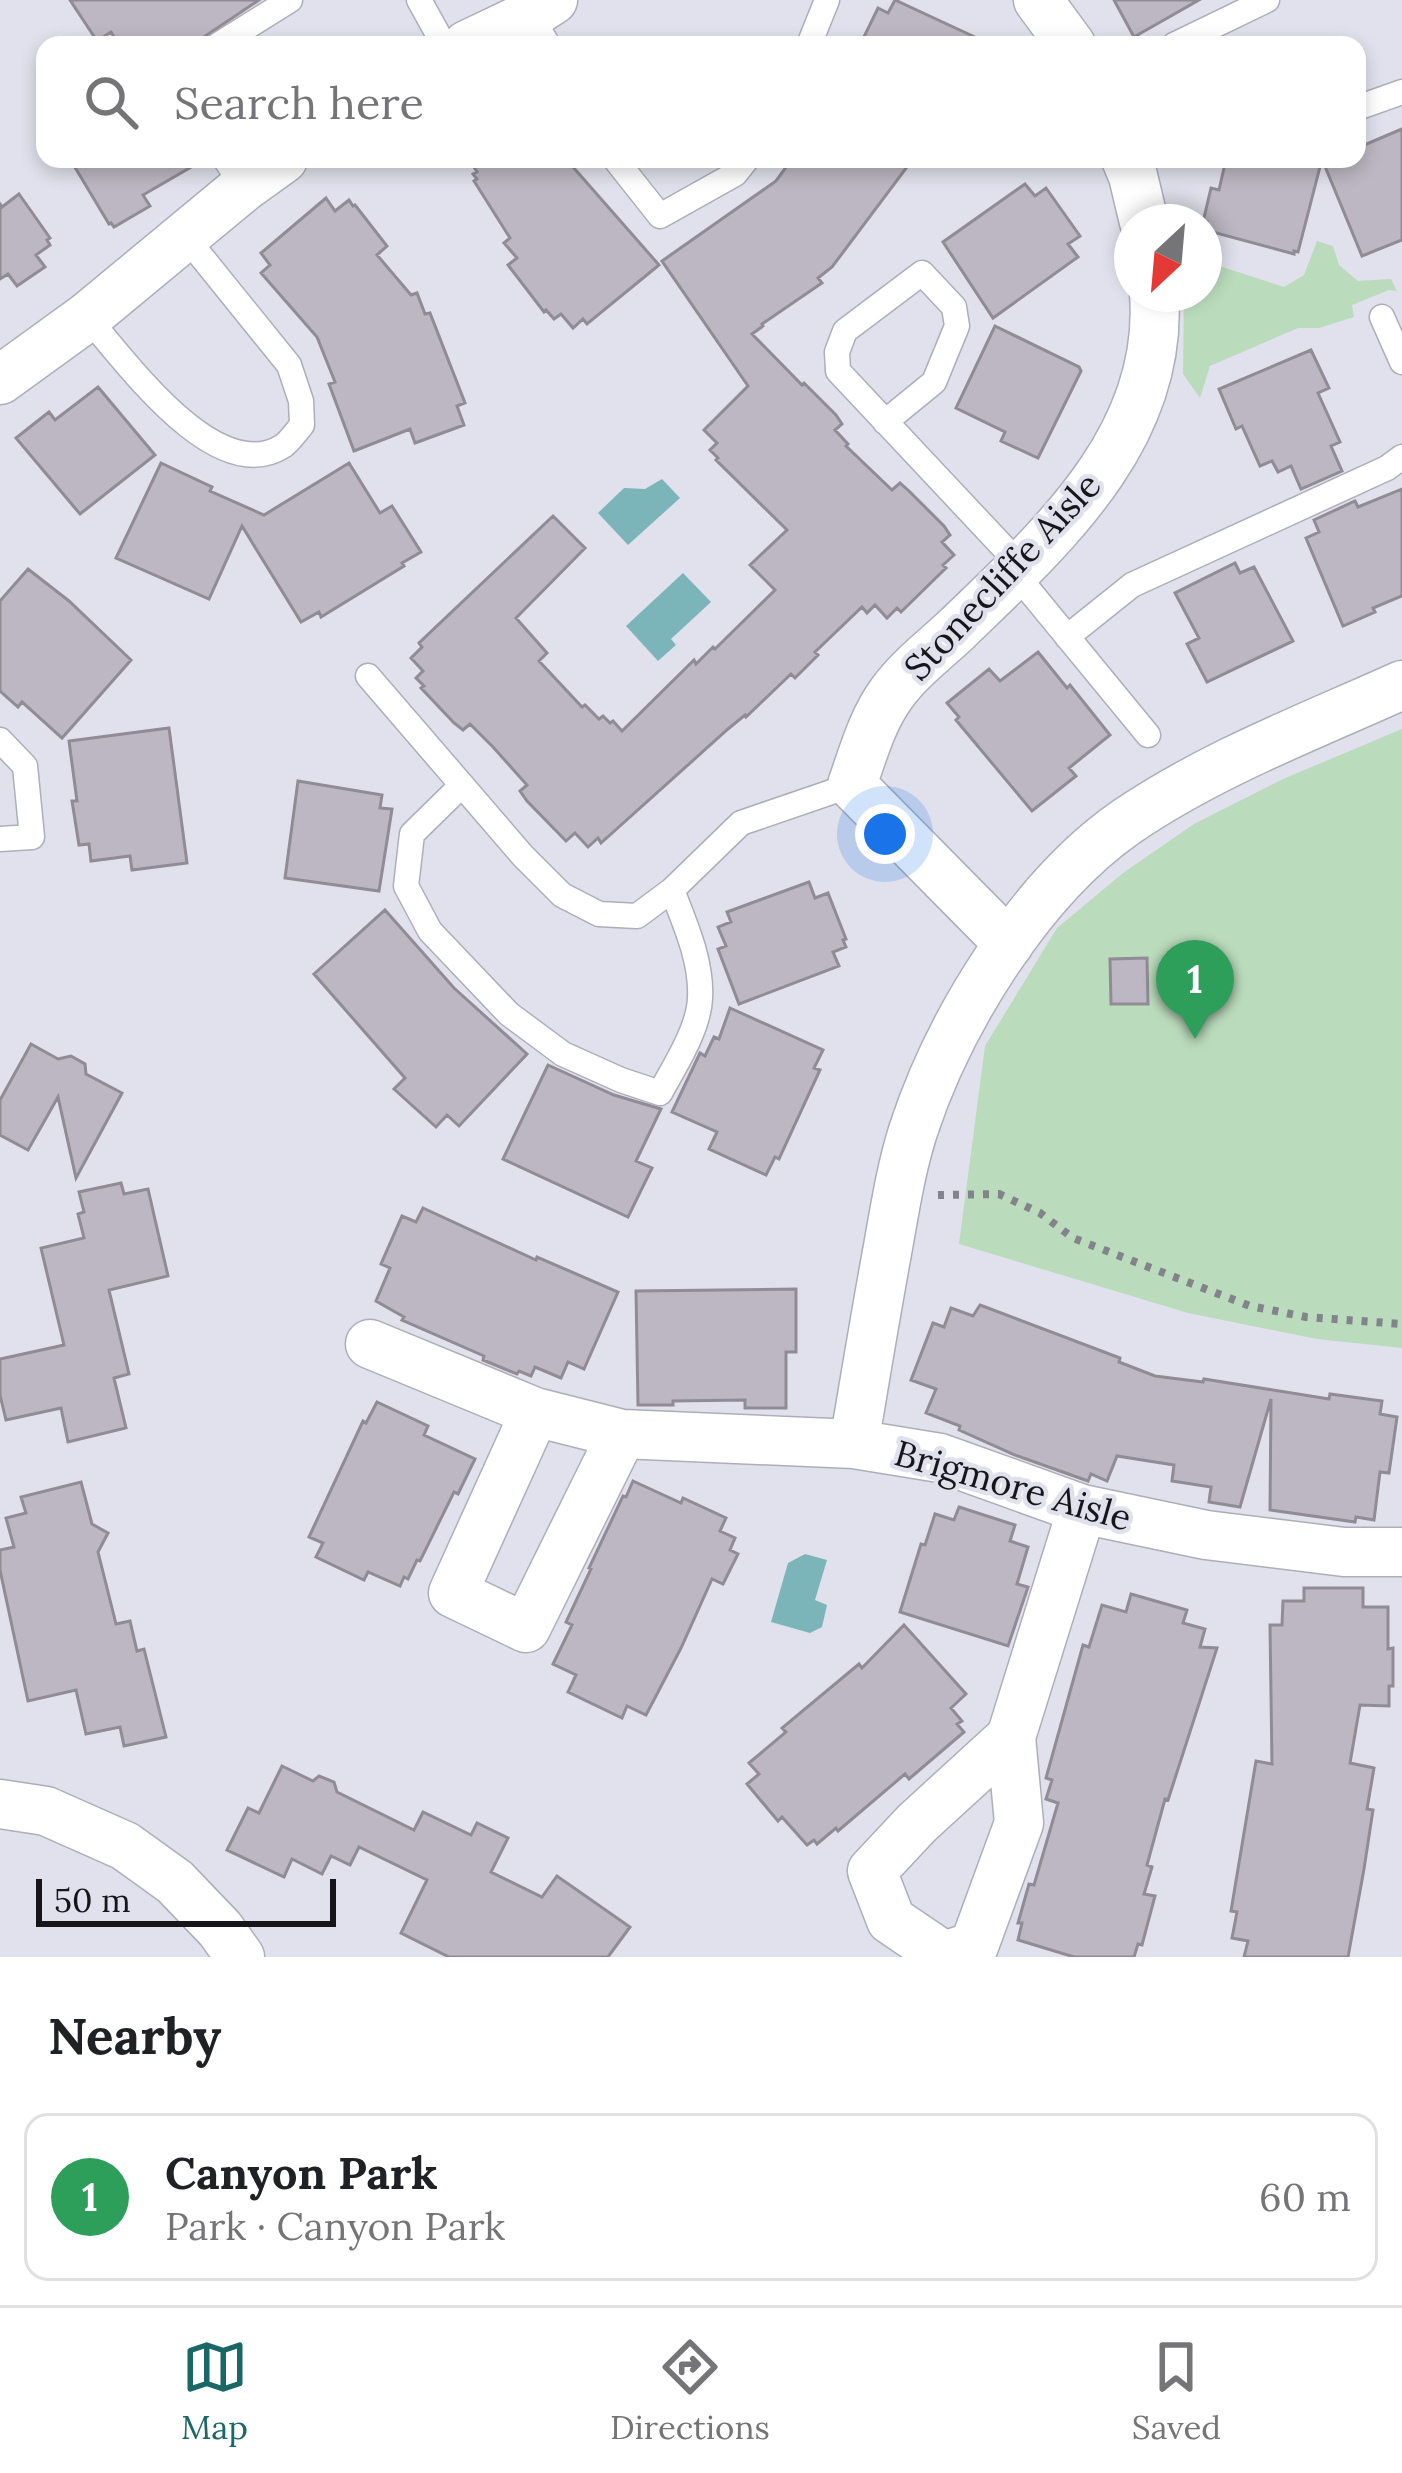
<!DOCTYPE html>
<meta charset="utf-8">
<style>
:root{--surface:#fff;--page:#f2f2f2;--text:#202124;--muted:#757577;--line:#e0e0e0;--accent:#1a6767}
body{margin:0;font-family:Lora,serif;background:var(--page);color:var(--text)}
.compass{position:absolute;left:1114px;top:204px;width:108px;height:108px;border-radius:50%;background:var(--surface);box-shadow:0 6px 18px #0003;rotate:206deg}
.scale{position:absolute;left:36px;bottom:30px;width:300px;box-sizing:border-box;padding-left:12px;border:6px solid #16161a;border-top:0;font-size:33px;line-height:42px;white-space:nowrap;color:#16161a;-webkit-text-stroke:9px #e1e1ed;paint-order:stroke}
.you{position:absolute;left:885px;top:834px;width:42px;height:42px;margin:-30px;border:9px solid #fff;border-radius:50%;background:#1a73e8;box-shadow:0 0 0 18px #1a73e833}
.badge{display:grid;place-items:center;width:78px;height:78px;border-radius:50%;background:var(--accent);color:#fff;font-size:39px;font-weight:700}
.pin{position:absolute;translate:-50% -99px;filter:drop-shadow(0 3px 6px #0008)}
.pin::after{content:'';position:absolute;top:63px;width:42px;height:36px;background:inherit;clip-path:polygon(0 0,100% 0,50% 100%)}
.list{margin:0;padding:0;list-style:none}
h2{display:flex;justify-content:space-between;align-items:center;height:156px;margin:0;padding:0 48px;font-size:51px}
h2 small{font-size:39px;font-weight:400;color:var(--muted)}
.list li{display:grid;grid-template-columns:78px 1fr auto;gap:36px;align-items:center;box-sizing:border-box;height:168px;margin:0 24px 24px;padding:0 24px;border:3px solid var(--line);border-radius:24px}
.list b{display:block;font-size:45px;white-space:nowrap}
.list p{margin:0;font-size:39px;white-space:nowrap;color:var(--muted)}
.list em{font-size:39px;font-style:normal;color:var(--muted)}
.icon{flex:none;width:66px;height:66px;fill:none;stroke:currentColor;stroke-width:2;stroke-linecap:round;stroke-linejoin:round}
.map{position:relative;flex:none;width:1402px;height:1957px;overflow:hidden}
.search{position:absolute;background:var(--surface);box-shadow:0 6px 18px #0003;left:36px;right:36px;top:36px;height:132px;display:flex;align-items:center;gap:30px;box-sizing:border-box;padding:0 42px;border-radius:24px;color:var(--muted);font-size:45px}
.sheet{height:348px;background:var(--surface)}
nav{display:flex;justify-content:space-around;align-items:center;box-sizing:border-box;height:168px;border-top:3px solid var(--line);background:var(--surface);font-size:33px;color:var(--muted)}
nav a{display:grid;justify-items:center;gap:6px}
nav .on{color:var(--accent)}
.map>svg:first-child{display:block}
</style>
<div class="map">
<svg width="1402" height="1957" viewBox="0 0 1402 1957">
<rect width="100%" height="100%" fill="#e1e1ed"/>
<path fill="#badbbc" d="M1317 241 1333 246 1339 265 1358 281 1391 279 1397 291 1389 290 1352 305 1354 317 1319 328H1298L1210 366 1200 398 1183 374 1184 294H1204V261L1284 287 1304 275Z
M1402 729V1348L1317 1339 1188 1313 959 1244 985 1046 1057 928 1123 873 1194 824 1283 779Z"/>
<path fill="#7cb5b9" d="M662 479 680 498 628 545 598 513 624 488 645 489Z
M683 573 711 602 671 639 676 645 658 661 626 626Z
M805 1554 827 1560 815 1600 827 1605 822 1627 810 1633 771 1622 788 1563Z"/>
<path fill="#bcb7c2" stroke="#908b95" stroke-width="3" d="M70 0H259L192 45H119L111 32 97 41Z
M895 0 992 45H860L878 8 888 13Z
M1114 0H1199L1134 37Z
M1402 129V240L1362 256 1322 159H1357V148Z
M70 159H205L143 195 150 206 114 227 111 223 109 224Z
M469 159H566L659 265 587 324 583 319 573 328 561 314 554 319 546 310 544 312 508 265 517 258 504 243 510 238 474 181 477 179 473 174 477 172Z
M792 159H913L832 267 818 278 822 283 762 324 763 326 752 334 802 385 804 383 836 415 842 424 835 430 848 444 846 446 892 490 900 483 909 491 944 526 950 535 942 542 954 555 943 565 946 568 901 612 897 608 887 618 875 605 867 613 862 607 815 652 818 655 795 678 791 674 746 717 745 715 728 729 601 843 598 838 588 847 575 833 566 841 527 801 520 791 527 785 493 747 470 724 463 730 454 723 421 688 424 686 416 678 423 671 411 658 422 647 419 643 553 516 585 548 516 618 547 653 539 661 582 707 585 705 599 719 603 716 610 723 613 721 622 731 694 660 696 664 713 647 715 649 775 590 750 565 787 530 716 460 718 458 710 450 717 443 704 430 748 386 662 261 776 181Z
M1226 159H1322L1298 252 1294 251V254L1205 230 1207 222H1203L1211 188 1219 190Z
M1025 184 1035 196 1046 188 1080 236 1068 244 1078 257 993 318 943 242Z
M19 194 50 238 47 240 50 245 36 255 45 267 17 286 8 274 0 279V204L2 207Z
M326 198 335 211 349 200 353 206 355 205 387 246 377 255 411 295 417 293 425 314 430 313 465 403 457 406 464 425 415 443 410 429 354 451 329 384 335 382 317 337 261 273 270 265 261 253Z
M995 326 1079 367 1081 371 1038 458 1001 441 1005 432 956 408Z
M1311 350 1329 388 1318 393 1340 442 1331 446 1342 471 1301 489 1291 466 1278 472 1272 461 1260 466 1242 426 1236 429 1219 389Z
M98 387 155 455 80 514 16 438 49 412 55 420Z
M161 463 212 487 210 491 264 515 349 463 380 513 392 506 421 552 402 563 404 566 321 617 319 612 301 622 242 526 209 599 116 558Z
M1402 489V596L1373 608 1375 612 1343 626 1306 538 1319 532 1314 520 1355 501 1358 507Z
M1235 563 1240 573 1254 567 1293 641 1207 682 1187 644 1199 638 1175 593Z
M28 569 69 601 131 660 62 738 22 702 18 707 0 691V601Z
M1038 652 1067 688 1070 685 1110 735 1069 768 1076 776 1032 811 956 720 959 717 947 703 989 669 1000 681Z
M169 728 187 863 132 870 130 856 91 861 89 844 79 845 72 801H77L69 741Z
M298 781 382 795 380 808 392 809 379 891 285 878Z
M809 882 815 898 828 893 846 939 843 940 846 947 833 952 839 966 739 1004 718 949 726 946 718 927 731 922 727 912Z
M385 910 454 988 527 1054 459 1126 447 1115 436 1127 394 1089 405 1078 314 974Z
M1147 958 1148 1004H1111L1110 959Z
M730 1008 823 1050 814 1068 820 1070 779 1159 775 1157 766 1175 709 1149 717 1132 672 1112 700 1053 705 1056 714 1037 719 1039Z
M31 1044 58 1059 71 1056 85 1064 86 1074 122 1093 76 1178 58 1097 28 1150 0 1135V1100Z
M548 1065 614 1095 661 1109 636 1161 652 1168 628 1217 503 1159Z
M121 1183 124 1194 148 1189 168 1276 109 1290 129 1374 114 1378 126 1428 68 1442 61 1408 6 1420 0 1395V1359L64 1345 41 1248 84 1238 78 1214 84 1212 79 1192Z
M423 1208 536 1260 537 1257 618 1292 584 1369 568 1362 561 1378 535 1367 531 1376 519 1371 517 1374 483 1360 484 1356 402 1320 404 1317 376 1301 390 1268 381 1264 402 1216 416 1222Z
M796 1289V1352H786V1408H745V1400L673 1401V1405H638L636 1291Z
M980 1305 1120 1358 1119 1362 1155 1376 1203 1382 1204 1379 1329 1399 1330 1394 1382 1401 1380 1414 1397 1417 1389 1473 1380 1472 1374 1520 1356 1517 1355 1522 1270 1510 1271 1399 1240 1507 1209 1502 1211 1487 1172 1481 1174 1465 1117 1456 1107 1481 1091 1474 1088 1481 1015 1455 959 1430 960 1426 926 1413 936 1389 911 1380 933 1323 944 1327 951 1308 973 1316Z
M377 1402 428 1426 424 1435 475 1459 458 1494 454 1492 420 1561 417 1560 408 1579 404 1577 400 1586 368 1572 364 1580 316 1557 323 1543 309 1537 363 1421 366 1423Z
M633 1481 681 1503 683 1498 726 1518 720 1531 735 1538 730 1550 738 1554 723 1584 712 1579 681 1648 646 1715 627 1706 622 1718 568 1692 576 1675 553 1664 572 1625 566 1622 591 1569 589 1568 623 1496 626 1497Z
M81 1482 92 1524 108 1533 98 1552 116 1624 130 1621 137 1651 144 1649 166 1737 124 1746 120 1727 86 1734 76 1690 28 1701 0 1570V1550L14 1547 6 1518 26 1513 21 1497Z
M959 1507 1015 1525 1010 1541 1028 1547 1017 1584 1028 1587 1008 1646 900 1612 921 1544 925 1545 935 1514 954 1520Z
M1304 1588H1363V1607H1388V1649L1393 1648V1686H1389V1706L1360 1705 1350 1763 1374 1768 1367 1809 1373 1810 1364 1869 1348 1957H1244L1248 1941 1232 1938 1237 1912 1231 1911 1256 1761 1272 1764 1270 1625H1282L1283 1601H1304Z
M1131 1594 1187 1610 1183 1623 1205 1629 1200 1647 1217 1648 1168 1800 1165 1799 1147 1865 1152 1867 1144 1894 1155 1896 1142 1945 1138 1944 1134 1957H1074L1018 1940 1022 1923H1018L1029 1884 1034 1885 1058 1803 1046 1799 1052 1780 1046 1778 1083 1645 1089 1647 1102 1605 1126 1612Z
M904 1625 966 1694 951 1708 962 1721 957 1724 964 1732 909 1779 905 1774 838 1831 836 1828 817 1844 814 1840 807 1845 782 1817 778 1821 747 1784 759 1774 749 1763 786 1732 782 1728 859 1664 862 1668Z
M282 1766 313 1781 319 1776 334 1782 337 1792 414 1830 423 1812 471 1835 477 1823 508 1838 491 1872 542 1897 557 1876 630 1927 608 1957H449L401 1933 427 1880 359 1847 350 1865 331 1856 322 1874 292 1859 284 1877 227 1850 248 1808 259 1813Z"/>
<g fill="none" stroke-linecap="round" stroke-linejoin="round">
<g stroke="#aeaeba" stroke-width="27">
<path id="lane" d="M419 0 444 45
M530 15 548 45
M218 45 290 0
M809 45 827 0
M1174 45 1267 0
M1357 108 1402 92
M225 159 244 187
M615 159 660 216 735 174 747 159
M87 317C125 360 216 489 283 446 290 441 296 432 302 425L301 401 289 365 184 235
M1382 317 1402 362
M885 422 934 382 957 326 954 307 922 273 845 331 837 352 838 371 1021 566
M1015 573 1148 735
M1067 637 1132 585 1387 468 1402 457
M368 676 523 856 562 895 599 914 637 916 672 890 741 823 852 785
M0 740 25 766 32 837 0 839
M462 785 412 834 406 886 430 931 509 1014 563 1054 621 1080 660 1093C674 1067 699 1029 700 998 702 961 685 924 672 890"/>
</g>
<g stroke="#aeaeba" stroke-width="51">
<path id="street" d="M1038 0 1071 45
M467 45 530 15 553 0
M1126 159 1133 176 1144 222
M0 380 87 317 244 187 283 159
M1009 944 852 785C863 754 872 720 892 693 909 669 936 649 957 629 1051 538 1165 437 1154 294
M370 1344 535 1412 622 1434 854 1444 940 1458 1082 1509 1206 1535 1344 1552H1402
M535 1412 453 1593 526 1628 622 1434
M854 1444C865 1378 876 1312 888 1247 895 1208 901 1169 913 1131 949 1021 1030 889 1126 822 1211 764 1309 727 1402 685
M1011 1737 917 1823 872 1871 891 1920 944 1956 974 1946 1019 1823 1011 1737 1082 1509
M0 1804 46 1811 125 1846 175 1882 220 1929 240 1957"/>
</g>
<path stroke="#83838b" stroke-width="8" stroke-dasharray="6 9" stroke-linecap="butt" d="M938 1195 999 1194 1040 1213 1073 1238 1250 1306 1306 1317 1402 1324"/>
<use href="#lane" stroke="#fff" stroke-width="24"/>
<use href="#street" stroke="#fff" stroke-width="48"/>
</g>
<g text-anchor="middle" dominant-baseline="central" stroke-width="9" stroke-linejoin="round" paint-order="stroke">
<g font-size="36" fill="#16161a" stroke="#e1e1ed">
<text transform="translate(1002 576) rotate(-47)">Stonecliffe Aisle</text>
<text transform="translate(1013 1485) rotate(16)">Brigmore Aisle</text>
</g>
</g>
</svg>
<svg class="compass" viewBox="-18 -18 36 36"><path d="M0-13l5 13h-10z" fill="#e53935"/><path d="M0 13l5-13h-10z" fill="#757577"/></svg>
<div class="scale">50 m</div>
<div class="you"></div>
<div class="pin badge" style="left:1195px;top:1039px;background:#2e9e5b">1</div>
<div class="search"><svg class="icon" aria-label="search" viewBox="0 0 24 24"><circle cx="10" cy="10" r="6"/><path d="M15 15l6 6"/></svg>Search here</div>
</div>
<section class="sheet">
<h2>Nearby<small></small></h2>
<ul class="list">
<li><span class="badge" style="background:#2e9e5b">1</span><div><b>Canyon Park</b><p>Park · Canyon Park</p></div><em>60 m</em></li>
</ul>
</section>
<nav>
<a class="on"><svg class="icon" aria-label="map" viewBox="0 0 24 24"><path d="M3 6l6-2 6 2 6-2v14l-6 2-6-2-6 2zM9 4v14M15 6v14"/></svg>Map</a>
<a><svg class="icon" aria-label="directions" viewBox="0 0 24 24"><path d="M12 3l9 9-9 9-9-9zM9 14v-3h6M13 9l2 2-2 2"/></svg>Directions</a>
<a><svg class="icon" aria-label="saved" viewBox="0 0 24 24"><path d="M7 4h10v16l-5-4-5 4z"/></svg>Saved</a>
</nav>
